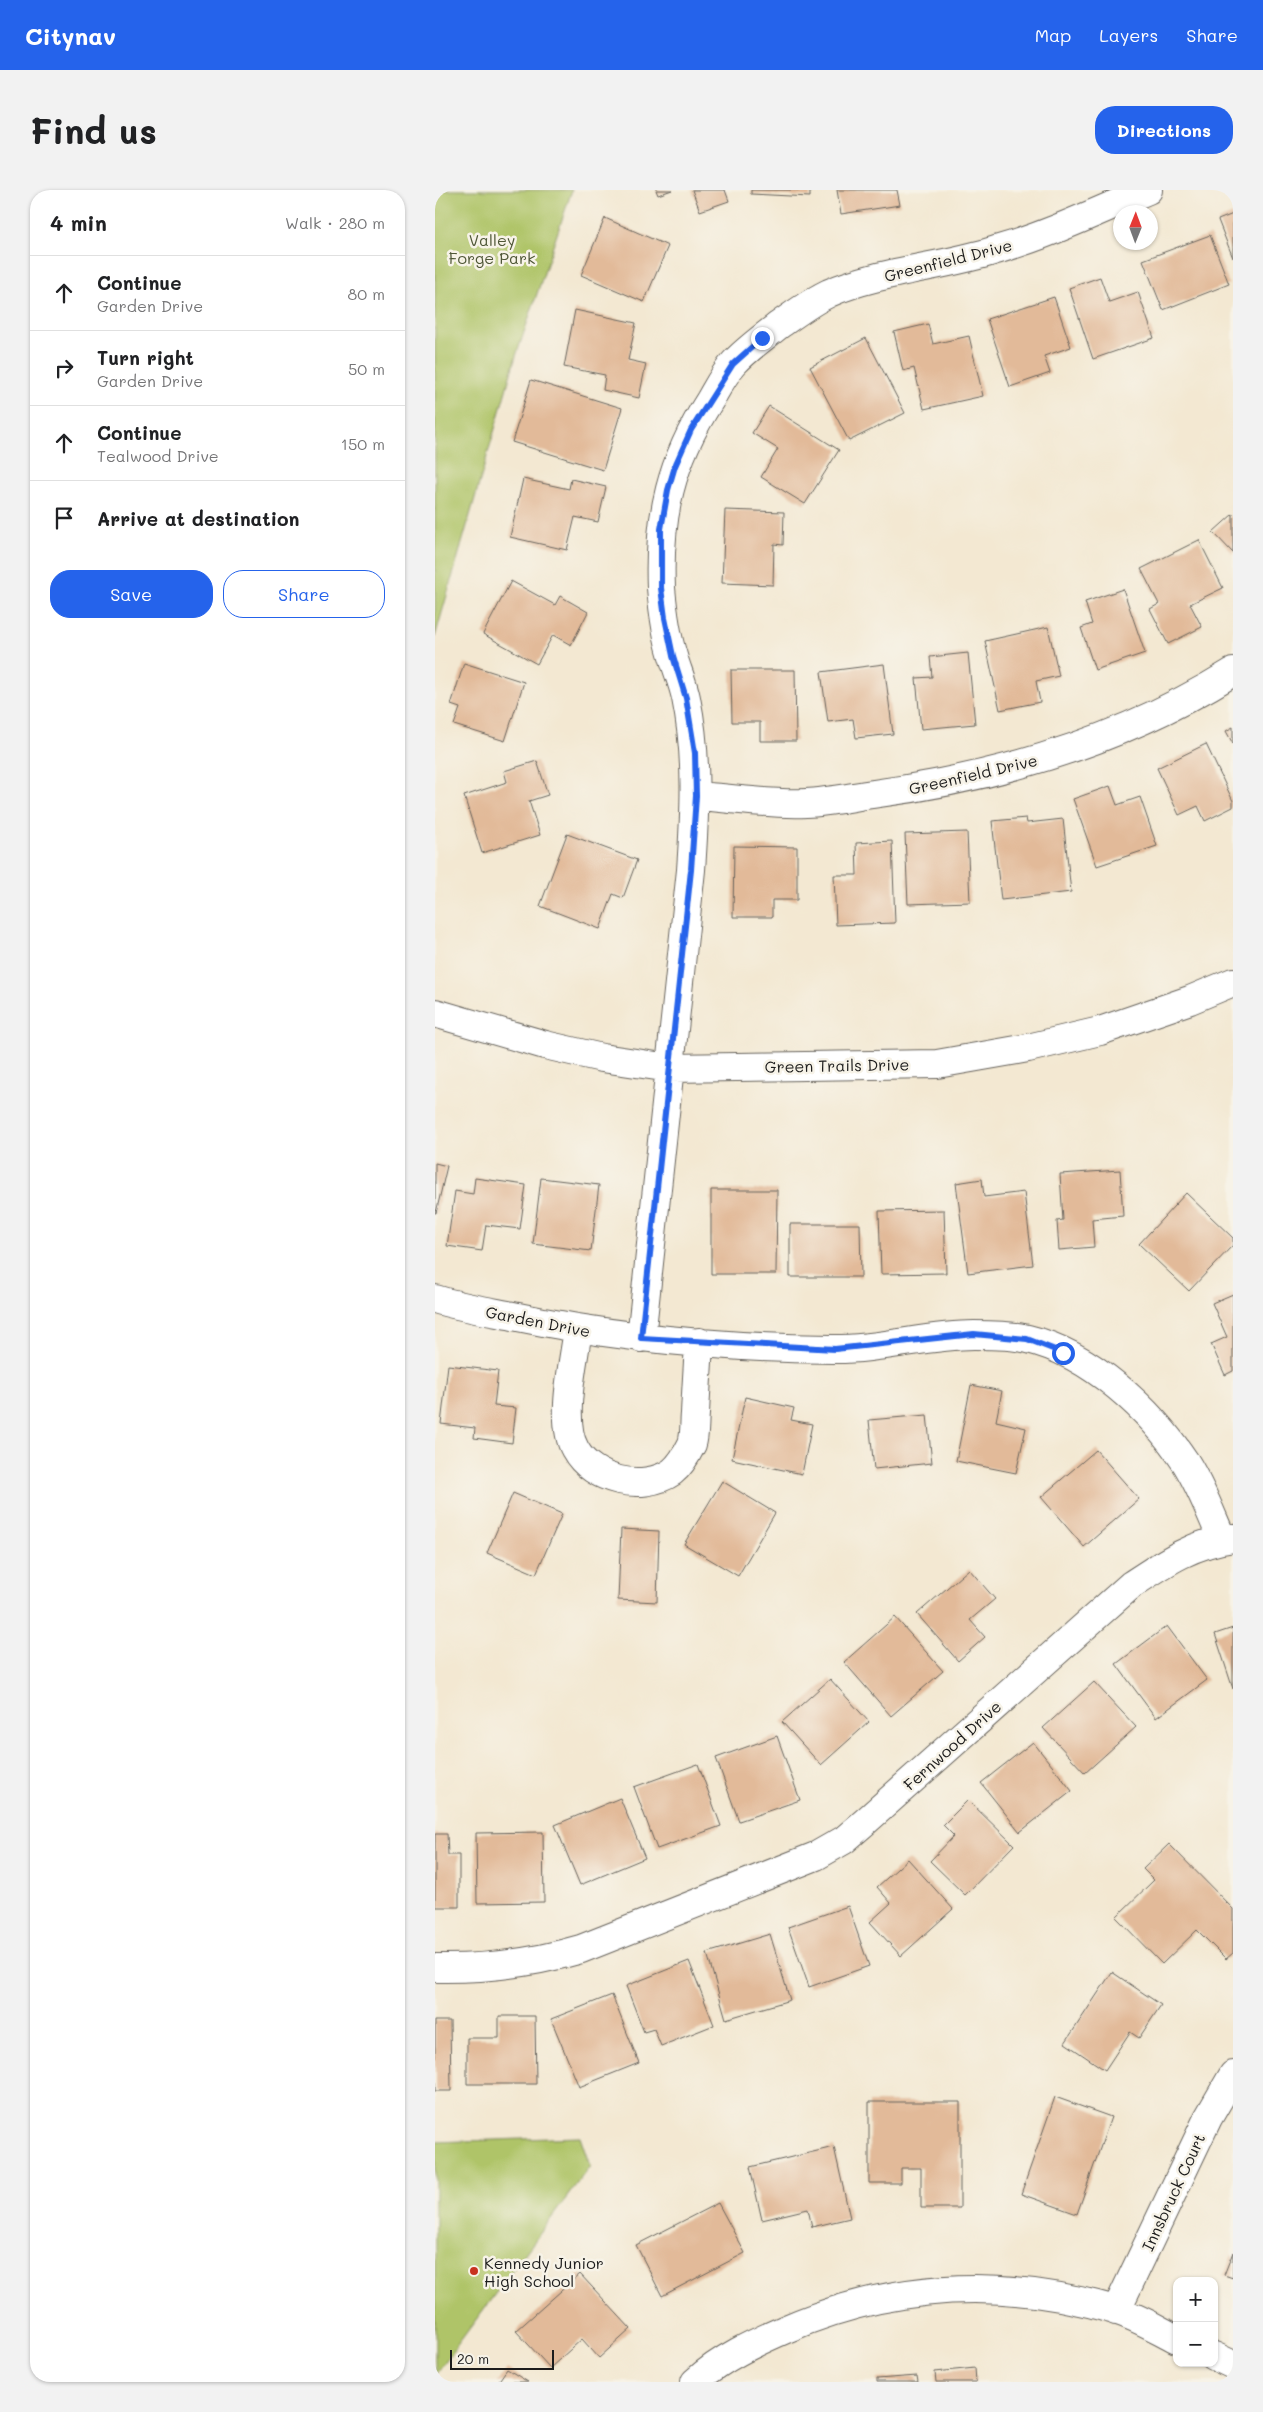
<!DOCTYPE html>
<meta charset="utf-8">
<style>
:root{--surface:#fff;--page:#f2f2f2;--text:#202124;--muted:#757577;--line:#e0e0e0;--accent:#2563eb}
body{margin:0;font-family:Mali,sans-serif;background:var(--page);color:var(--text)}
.controls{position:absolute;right:15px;bottom:15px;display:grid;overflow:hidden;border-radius:10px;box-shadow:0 1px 4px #0004}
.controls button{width:45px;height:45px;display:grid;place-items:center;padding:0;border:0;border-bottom:1px solid var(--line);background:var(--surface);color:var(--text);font:25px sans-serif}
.compass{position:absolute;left:678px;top:15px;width:45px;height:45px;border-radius:50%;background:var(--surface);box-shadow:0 1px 4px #0004;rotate:1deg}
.scale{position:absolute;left:15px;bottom:12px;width:104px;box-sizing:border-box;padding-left:5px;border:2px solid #1c1c1c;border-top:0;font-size:14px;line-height:18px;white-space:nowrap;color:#1c1c1c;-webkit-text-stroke:4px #f7f3e8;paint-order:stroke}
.stop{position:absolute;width:15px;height:15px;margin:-11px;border:4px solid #2563eb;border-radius:50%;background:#fff}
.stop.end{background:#2563eb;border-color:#fff;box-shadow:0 1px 5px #0008}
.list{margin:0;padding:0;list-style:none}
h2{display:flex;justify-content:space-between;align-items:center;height:65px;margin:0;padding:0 20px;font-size:21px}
h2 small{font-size:16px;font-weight:400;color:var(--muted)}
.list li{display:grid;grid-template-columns:32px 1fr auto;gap:15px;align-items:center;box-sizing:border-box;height:75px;padding:0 20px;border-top:1px solid var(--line)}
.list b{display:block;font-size:19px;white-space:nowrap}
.list p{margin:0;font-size:16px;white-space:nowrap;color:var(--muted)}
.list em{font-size:16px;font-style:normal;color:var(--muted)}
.actions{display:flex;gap:10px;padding:15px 20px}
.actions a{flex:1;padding:11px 0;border:1px solid var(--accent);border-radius:20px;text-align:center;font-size:18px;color:var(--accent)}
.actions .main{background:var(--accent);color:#fff}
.icon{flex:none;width:28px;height:28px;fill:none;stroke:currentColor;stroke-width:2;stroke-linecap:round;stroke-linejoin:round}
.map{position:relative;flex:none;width:798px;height:2192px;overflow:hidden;border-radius:20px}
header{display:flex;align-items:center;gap:30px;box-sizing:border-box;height:70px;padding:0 25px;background:var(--accent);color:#fff}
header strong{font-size:24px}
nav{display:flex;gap:28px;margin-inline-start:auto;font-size:18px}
.intro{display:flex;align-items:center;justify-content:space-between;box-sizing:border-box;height:120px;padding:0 30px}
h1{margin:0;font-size:35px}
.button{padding:12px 22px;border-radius:20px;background:var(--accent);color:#fff;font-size:18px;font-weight:700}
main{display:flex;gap:30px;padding:0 30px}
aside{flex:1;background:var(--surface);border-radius:20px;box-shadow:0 1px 4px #0004}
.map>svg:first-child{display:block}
</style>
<header>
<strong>Citynav</strong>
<nav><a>Map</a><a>Layers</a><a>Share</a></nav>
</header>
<div class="intro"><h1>Find us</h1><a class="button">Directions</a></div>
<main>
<aside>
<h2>4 min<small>Walk · 280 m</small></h2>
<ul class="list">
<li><svg class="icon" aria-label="ahead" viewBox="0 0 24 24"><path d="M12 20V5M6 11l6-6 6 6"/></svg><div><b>Continue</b><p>Garden Drive</p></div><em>80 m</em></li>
<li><svg class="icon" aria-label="right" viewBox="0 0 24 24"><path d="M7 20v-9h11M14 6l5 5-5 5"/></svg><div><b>Turn right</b><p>Garden Drive</p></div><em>50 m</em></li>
<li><svg class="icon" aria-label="ahead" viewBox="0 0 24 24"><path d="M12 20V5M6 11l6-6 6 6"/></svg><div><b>Continue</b><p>Tealwood Drive</p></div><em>150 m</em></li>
<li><svg class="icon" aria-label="arrive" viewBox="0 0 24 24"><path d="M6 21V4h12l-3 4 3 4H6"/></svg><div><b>Arrive at destination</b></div></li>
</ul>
<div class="actions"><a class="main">Save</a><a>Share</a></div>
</aside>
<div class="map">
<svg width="798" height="2192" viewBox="0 0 798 2192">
<rect width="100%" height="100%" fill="#f7f3e8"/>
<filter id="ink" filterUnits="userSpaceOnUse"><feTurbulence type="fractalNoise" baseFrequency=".02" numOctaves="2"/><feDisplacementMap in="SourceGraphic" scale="10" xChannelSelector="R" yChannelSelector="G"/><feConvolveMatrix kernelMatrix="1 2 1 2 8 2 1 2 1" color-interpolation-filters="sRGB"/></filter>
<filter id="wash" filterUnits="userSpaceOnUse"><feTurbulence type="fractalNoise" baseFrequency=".0096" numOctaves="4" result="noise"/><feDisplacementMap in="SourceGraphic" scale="20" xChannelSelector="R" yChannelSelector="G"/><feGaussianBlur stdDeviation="1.12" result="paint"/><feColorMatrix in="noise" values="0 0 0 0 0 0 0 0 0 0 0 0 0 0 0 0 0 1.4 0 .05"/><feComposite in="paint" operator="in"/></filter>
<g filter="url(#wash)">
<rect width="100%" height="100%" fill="#f3e8d2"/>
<path fill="#afc468" stroke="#667042" d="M0 0H137L80 169 0 447Z
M145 1947 155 1976 0 2185V1952Z"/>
<g id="blocks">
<path fill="#e2ba99" d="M221 0H237L223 5Z
M257 0H290L294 11 265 21Z
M316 0H375V7L316 4Z
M402 0H462L465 15 406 24Z
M798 24V68L783 30Z
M170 28 233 56 209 112 146 85Z
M775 45 794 94 728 120 708 70Z
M665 87 674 112 703 102 719 148 658 169 634 98Z
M619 107 636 157 609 166 615 183 575 197 552 129Z
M140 120 201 133 193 170 211 174 204 208 168 200 170 185 129 177Z
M493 134 498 154 534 146 548 206 489 219 479 178 468 181 459 142Z
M431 148 470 223 414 251 375 177Z
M96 190 187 218 168 280 77 252Z
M334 216 404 260 370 314 326 287 343 259 317 243Z
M88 289 134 299 136 289 171 297 163 332 140 327 132 360 75 347Z
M290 320 349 322 348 355 339 354 338 395 287 393Z
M798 324V363L778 342Z
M764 350 788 398 755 414 767 437 733 454 715 419 724 414 706 379Z
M76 391 120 415 125 406 153 422 136 455 118 445 102 474 48 444Z
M688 399 710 463 660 480 646 438 657 434 650 412Z
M613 437 624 486 601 491 605 512 565 520 550 451Z
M533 463 540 534 486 539 481 488 497 487 495 467Z
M29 473 89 492 70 551 19 535 25 518 16 515Z
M449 474 458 544 421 548 418 529 393 532 386 482Z
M296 480H360L361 551H325V532H297Z
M798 537V554L791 541Z
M771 554 798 611V617L770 631 763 616 744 625 722 578Z
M102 571 113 605 94 611 105 645 47 663 29 606 72 592 69 581Z
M675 596 682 615 705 607 722 656 662 676 638 609Z
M591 628 592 633 628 629 636 702 566 710 557 631Z
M532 642 535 712 473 714 470 644Z
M132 644 202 670 188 708 178 704 165 739 105 716Z
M457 651 460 733 401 735 399 685H422L421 653Z
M299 656 362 657V710H337V727H298Z
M0 973 12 976 1 1023H0Z
M685 980 688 1026 657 1029 659 1057 624 1060 622 1031 628 1030 625 984Z
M40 988 91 995 85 1039 51 1035 47 1061 12 1056 20 1001 38 1004Z
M106 988 164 995 156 1061 98 1054Z
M547 989 549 1007 589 1002 598 1075 533 1083 521 993Z
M276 1000H342L341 1084H276Z
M751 1003 798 1048V1055L754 1101 704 1054Z
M509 1020 511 1083 446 1084 444 1021Z
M355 1034H425L426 1087H355Z
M798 1104V1181L790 1185 776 1154 792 1147 777 1113Z
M13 1175 63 1181 59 1216 81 1218 77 1253 39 1248 40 1238 6 1234Z
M536 1195 567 1201 561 1231 591 1238 581 1283 521 1271Z
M310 1207 359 1218 356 1230 377 1234 367 1284 297 1269Z
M492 1225 497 1273 439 1279 434 1230Z
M661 1260 704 1309 649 1357 606 1307Z
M287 1291 340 1323 303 1386 249 1354Z
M78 1303 127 1324 101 1384 52 1363Z
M186 1339 224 1341 222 1412 183 1410Z
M534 1379 560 1409 535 1430 550 1447 523 1471 482 1424Z
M460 1427 508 1481 456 1526 409 1472Z
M732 1436 772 1490 721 1528 681 1474Z
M798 1438V1499L780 1444Z
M395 1489 434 1532 386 1575 347 1532Z
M659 1492 701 1537 650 1583 608 1538Z
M342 1546 365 1610 304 1631 281 1568Z
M598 1552 637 1601 585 1642 546 1593Z
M263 1574 286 1636 222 1659 199 1597Z
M185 1608 210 1668 145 1695 120 1635Z
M533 1610 579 1655 530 1705 495 1671 519 1646 508 1635Z
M108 1642 109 1712 42 1713 41 1643Z
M0 1644H12L13 1665H24V1717H0Z
M734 1654 798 1719V1763L791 1769 762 1740 727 1774 681 1727 719 1690 708 1679Z
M473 1669 518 1719 466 1766 435 1732 456 1713 442 1697Z
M413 1716 434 1776 374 1797 353 1737Z
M335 1744 355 1810 291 1829 272 1763Z
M254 1771 279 1835 226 1856 219 1839 209 1842 191 1796Z
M677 1782 726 1815 704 1848 695 1842 670 1880 630 1853Z
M177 1805 204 1873 144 1897 116 1829Z
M64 1826H100L101 1894H32V1848H64Z
M0 1831H15L16 1901H0Z
M620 1907 676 1927 642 2024 586 2004Z
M434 1912H525V2018H486V1978H466V1993H434Z
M399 1957 415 2028 377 2037 373 2019 327 2030 315 1977Z
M283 2013 310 2063 227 2106 201 2055Z
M798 2062V2088L789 2085Z
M145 2084 196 2139 164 2168 147 2149 115 2178 81 2141Z
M540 2178 541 2192H501L500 2182Z
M72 2179 93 2192H63Z
M482 2186 483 2192H442V2189Z"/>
</g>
</g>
<g filter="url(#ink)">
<use href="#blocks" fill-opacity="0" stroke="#67635c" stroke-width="1"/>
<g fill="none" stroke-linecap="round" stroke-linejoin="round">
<g stroke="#67635c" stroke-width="30">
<path id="minor" d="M261 606C295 608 338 615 371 613 393 612 416 607 438 604 565 587 689 550 798 482
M0 823 110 855 167 868 235 878 502 874 593 858 665 841 755 810 798 792
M0 1109C26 1117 52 1121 78 1126 183 1148 290 1158 397 1159 445 1160 492 1145 539 1145 556 1145 577 1145 593 1149 656 1164 716 1220 751 1273 766 1297 776 1324 787 1349
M143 1139C139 1171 124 1231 140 1259 157 1291 208 1302 237 1282 246 1275 252 1264 257 1254 260 1245 259 1233 260 1224 261 1200 263 1176 264 1152
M206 1148 256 680C260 622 263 566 251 508 248 493 242 480 238 466 231 444 228 420 226 398 223 326 236 271 275 210 282 198 289 184 299 173 312 159 329 147 344 135 360 124 377 111 394 103 444 81 509 77 561 60 613 45 663 21 713 0
M0 1778C51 1779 98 1773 146 1759L381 1666 409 1650 431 1631 696 1395C729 1373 758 1353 798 1348
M681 2121 773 1928 798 1885
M779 2166 798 2175
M260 2192C286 2168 319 2153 351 2139 458 2093 568 2087 680 2120 701 2126 722 2139 742 2149"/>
</g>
<use href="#minor" stroke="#fff" stroke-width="28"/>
</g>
</g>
<g fill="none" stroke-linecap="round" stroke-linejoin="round" filter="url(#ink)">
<path stroke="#2563eb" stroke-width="6" d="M327 148 298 174 256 240 240 276 233 300 226 339V398L230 428 238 466 251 508 260 563 261 606 256 680 206 1148 400 1159 539 1144 592 1149 628 1163"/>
</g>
<circle fill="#c8321e" stroke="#f7f3e8" stroke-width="2" cx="39" cy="2081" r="5"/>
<g text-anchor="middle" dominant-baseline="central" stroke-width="5" stroke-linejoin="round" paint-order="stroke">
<g font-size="16" fill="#4f5737" stroke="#f7f3e8">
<text x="57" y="49">Valley<tspan x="57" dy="18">Forge Park</tspan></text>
</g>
<g font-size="16" fill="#1c1c1c" stroke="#f7f3e8">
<text transform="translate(513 70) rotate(-14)">Greenfield Drive</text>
<text transform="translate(538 584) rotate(-13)">Greenfield Drive</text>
<text transform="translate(402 875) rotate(-1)">Green Trails Drive</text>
<text transform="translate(103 1131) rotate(11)">Garden Drive</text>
<text transform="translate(517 1555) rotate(-42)">Fernwood Drive</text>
<text transform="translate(738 2002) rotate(-65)">Innsbruck Court</text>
</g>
<g font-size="16" fill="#1c1c1c" stroke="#f7f3e8" text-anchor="start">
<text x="49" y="2072">Kennedy Junior<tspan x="49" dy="18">High School</tspan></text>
</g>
</g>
</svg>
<div class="controls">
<button>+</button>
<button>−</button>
</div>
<svg class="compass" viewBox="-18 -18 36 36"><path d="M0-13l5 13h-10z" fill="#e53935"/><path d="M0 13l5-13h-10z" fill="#757577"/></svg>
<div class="scale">20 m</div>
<div class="stop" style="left:628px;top:1163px"></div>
<div class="stop end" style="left:327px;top:148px"></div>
</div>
</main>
